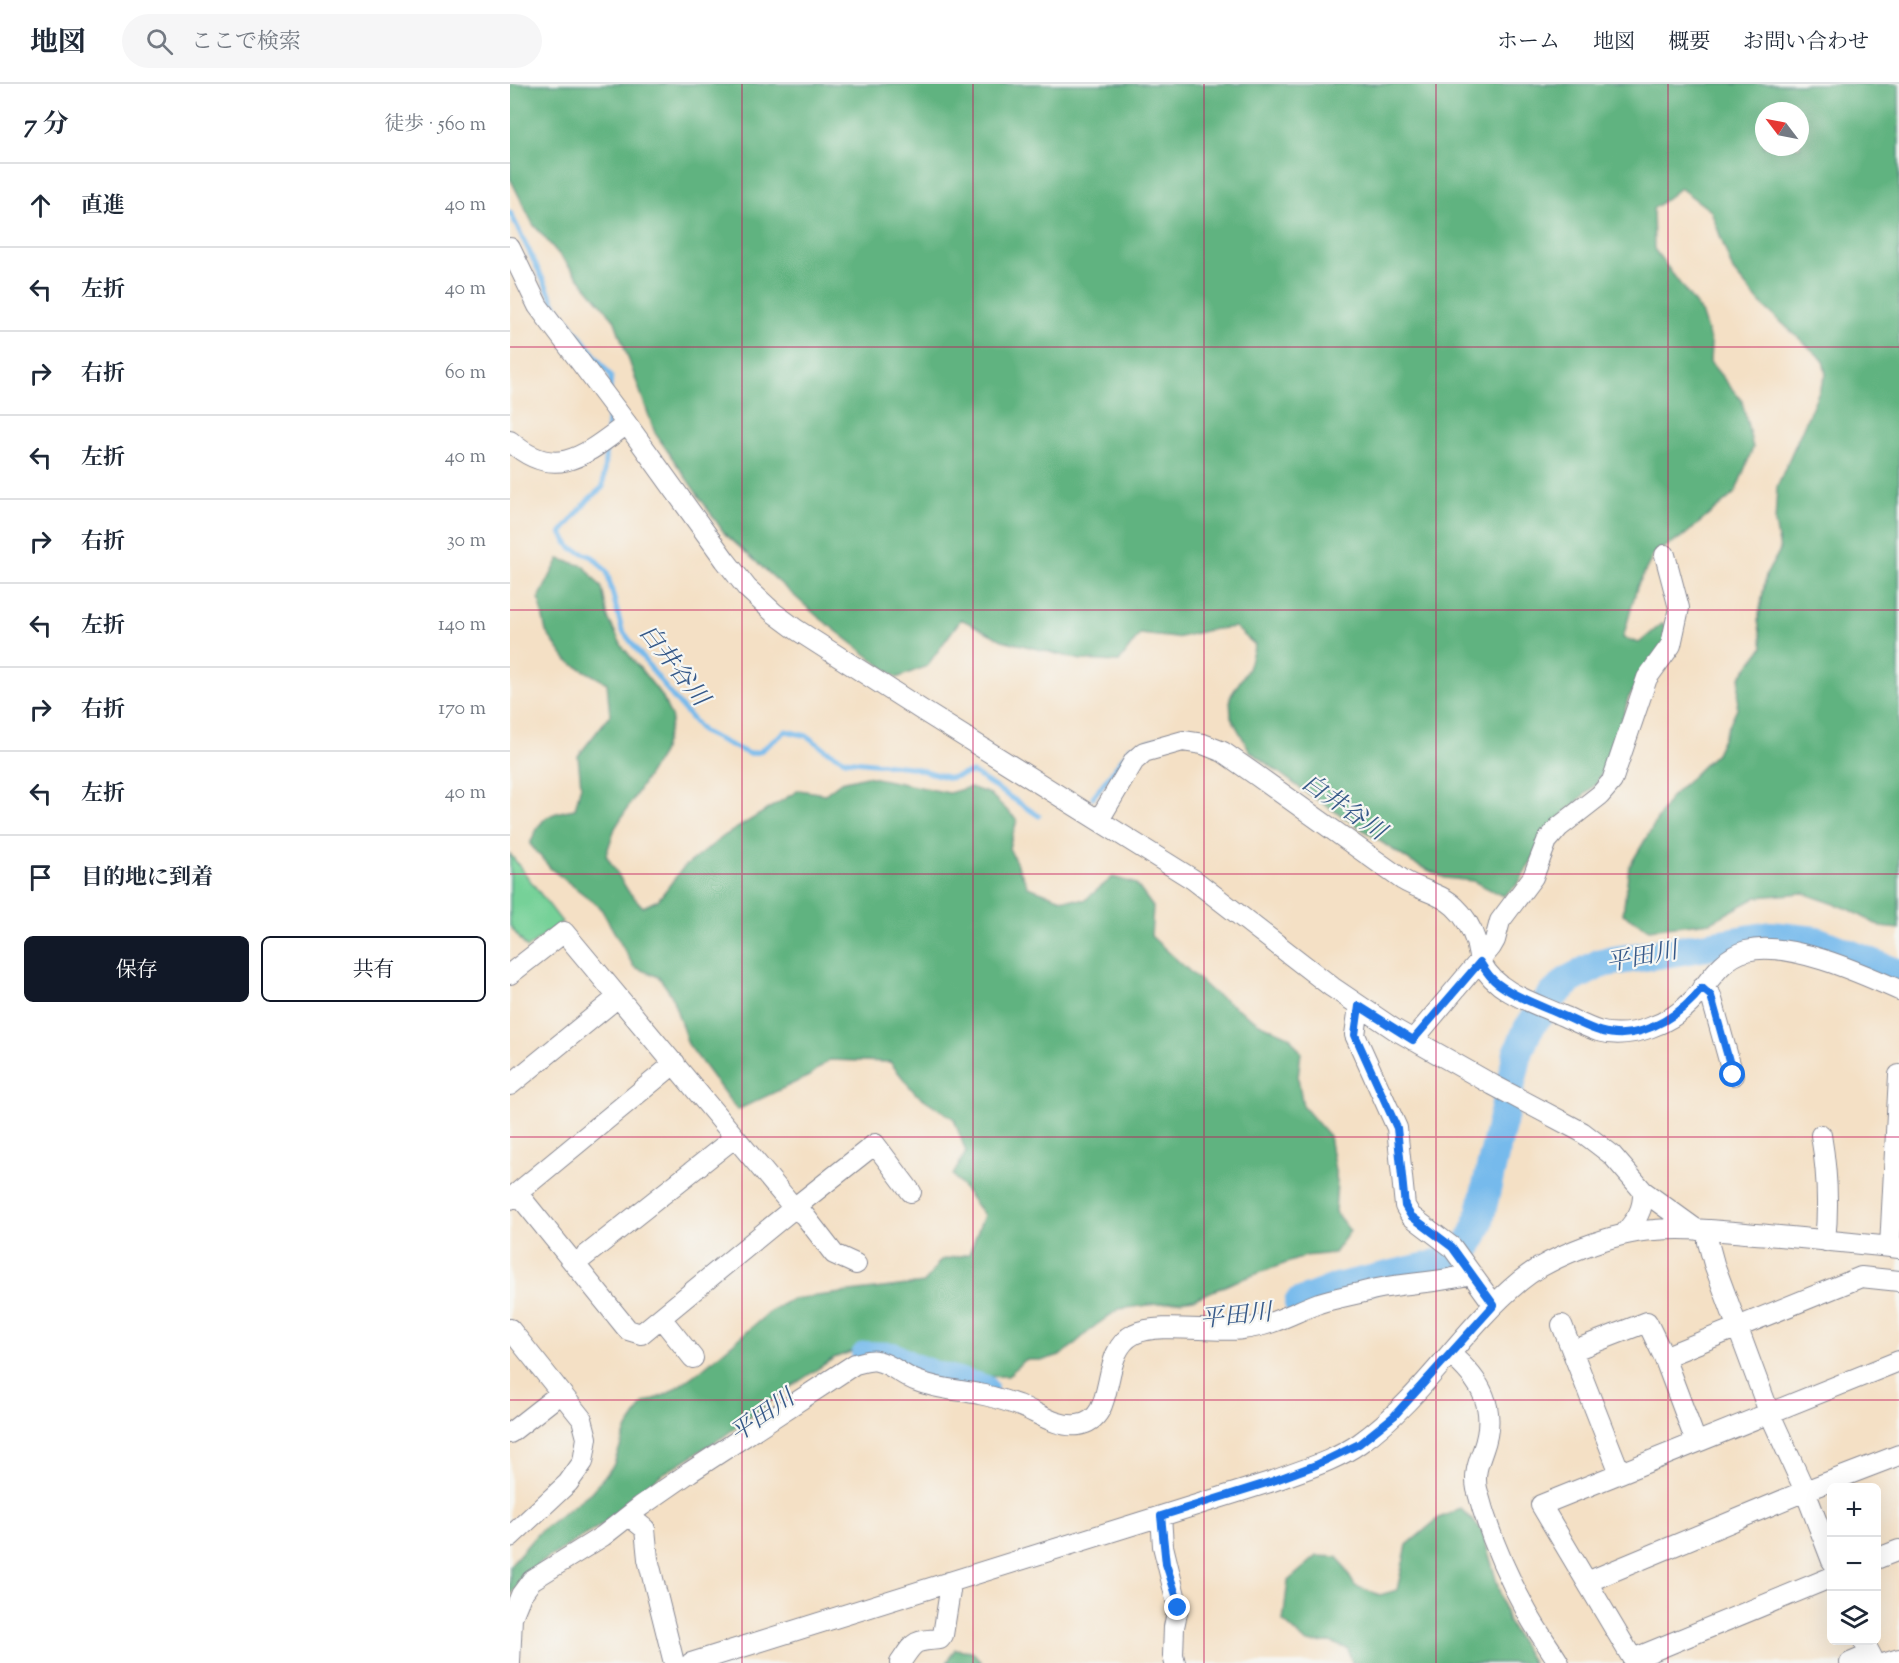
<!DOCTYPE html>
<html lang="ja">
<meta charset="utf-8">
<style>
:root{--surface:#fff;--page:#f6f6f7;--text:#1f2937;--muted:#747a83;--line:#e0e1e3;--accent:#111827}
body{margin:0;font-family:"Sorts Mill Goudy","Noto Serif JP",serif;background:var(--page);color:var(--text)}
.controls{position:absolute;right:18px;bottom:18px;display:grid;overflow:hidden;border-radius:9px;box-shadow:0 6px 24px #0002}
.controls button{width:54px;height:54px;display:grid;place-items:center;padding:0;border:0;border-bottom:2px solid var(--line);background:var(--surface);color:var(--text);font:30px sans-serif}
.compass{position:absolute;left:1245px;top:18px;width:54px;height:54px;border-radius:50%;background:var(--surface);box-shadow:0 6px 24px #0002;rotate:302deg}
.stop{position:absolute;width:18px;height:18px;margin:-14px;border:4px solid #1a73e8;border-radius:50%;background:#fff}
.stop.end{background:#1a73e8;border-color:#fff;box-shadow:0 2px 6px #0008}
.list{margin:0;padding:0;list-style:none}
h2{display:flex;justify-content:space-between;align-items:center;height:78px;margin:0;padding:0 24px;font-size:26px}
h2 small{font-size:20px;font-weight:400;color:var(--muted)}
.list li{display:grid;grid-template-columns:39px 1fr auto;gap:18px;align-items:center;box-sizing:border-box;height:84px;padding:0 24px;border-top:2px solid var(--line)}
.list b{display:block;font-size:22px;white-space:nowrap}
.list em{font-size:20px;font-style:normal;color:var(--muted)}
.actions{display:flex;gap:12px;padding:18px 24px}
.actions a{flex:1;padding:14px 0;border:2px solid var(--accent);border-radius:9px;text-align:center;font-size:21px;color:var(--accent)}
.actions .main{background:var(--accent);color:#fff}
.icon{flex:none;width:33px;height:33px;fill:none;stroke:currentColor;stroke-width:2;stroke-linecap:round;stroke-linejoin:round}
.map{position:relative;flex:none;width:1389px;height:1579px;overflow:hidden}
header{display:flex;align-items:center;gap:36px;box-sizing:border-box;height:84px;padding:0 30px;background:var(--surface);border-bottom:2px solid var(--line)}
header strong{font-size:28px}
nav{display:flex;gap:33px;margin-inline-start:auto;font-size:21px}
.search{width:420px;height:54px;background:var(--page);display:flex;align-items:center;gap:15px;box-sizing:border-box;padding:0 21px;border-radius:33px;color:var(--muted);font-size:22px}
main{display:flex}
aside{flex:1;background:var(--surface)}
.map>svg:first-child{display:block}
</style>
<header>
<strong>地図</strong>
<div class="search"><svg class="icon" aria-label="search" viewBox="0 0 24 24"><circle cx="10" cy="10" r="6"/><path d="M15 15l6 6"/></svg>ここで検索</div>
<nav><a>ホーム</a><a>地図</a><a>概要</a><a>お問い合わせ</a></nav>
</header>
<main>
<aside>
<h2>7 分<small>徒歩 · 560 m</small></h2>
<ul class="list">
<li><svg class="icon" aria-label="ahead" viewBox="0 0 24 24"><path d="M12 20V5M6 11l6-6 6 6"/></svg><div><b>直進</b></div><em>40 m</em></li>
<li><svg class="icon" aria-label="left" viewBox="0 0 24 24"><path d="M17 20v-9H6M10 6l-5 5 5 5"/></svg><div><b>左折</b></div><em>40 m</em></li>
<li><svg class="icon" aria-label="right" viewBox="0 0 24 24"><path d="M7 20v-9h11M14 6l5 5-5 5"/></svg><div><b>右折</b></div><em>60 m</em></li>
<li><svg class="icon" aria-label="left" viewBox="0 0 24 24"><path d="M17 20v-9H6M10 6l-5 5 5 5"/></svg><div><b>左折</b></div><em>40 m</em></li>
<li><svg class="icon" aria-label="right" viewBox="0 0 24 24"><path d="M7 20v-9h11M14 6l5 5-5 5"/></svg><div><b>右折</b></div><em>30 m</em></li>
<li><svg class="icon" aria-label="left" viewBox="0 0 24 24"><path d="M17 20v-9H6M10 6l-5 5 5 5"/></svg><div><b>左折</b></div><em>140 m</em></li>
<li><svg class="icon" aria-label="right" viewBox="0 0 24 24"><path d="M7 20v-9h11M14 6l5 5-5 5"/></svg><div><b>右折</b></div><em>170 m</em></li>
<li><svg class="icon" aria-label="left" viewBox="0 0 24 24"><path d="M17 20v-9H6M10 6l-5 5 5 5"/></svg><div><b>左折</b></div><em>40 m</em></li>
<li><svg class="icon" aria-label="arrive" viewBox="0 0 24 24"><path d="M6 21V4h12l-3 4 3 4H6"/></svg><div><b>目的地に到着</b></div></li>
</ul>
<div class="actions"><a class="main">保存</a><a>共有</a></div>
</aside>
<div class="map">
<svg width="1389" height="1579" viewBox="0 0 1389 1579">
<rect width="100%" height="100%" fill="#f6f6f2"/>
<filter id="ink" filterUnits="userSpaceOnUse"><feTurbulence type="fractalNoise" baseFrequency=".0167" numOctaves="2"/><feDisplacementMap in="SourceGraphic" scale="12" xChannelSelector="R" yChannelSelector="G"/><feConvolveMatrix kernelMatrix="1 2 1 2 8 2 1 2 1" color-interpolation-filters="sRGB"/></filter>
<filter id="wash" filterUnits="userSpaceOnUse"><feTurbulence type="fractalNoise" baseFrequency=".008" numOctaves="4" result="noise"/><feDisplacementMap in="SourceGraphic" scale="24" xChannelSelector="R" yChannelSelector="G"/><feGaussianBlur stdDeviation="1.35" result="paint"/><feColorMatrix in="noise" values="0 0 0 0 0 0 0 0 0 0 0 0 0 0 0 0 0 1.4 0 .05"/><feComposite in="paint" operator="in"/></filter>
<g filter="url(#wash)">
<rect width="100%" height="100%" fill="#f4e0c5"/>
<path fill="#76d198" stroke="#48807b" stroke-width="1.5" d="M0 770 52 838 17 864 0 842Z"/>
<path fill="#60b380" stroke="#3e716f" stroke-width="1.5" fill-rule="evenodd" d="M0 0H1389V845L1371 843 1339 825 1293 809 1247 813 1201 838 1139 845 1113 830 1119 783 1160 714 1206 669 1227 624 1230 593 1253 563 1248 537 1256 491 1270 466 1265 439 1267 403 1316 291 1313 276 1250 219 1223 187 1201 127 1170 104 1143 125 1144 165 1191 228 1201 259 1200 278 1232 317 1243 364 1225 409 1175 451 1144 470 1127 503 1113 554 1129 559 1153 539 1163 553 1118 614 1106 664 1086 700 1045 738 1008 800 993 812 963 797 935 794 903 779 794 707 740 667 721 633 720 613 738 585 745 561 725 543 699 546 666 554 630 550 609 578 571 576 492 556 451 535 417 582 387 594 307 532 215 450 145 349 104 235 23 140 0 94ZM1254 27H1290V63H1254Z
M49 475 74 482 92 504 98 534 112 562 152 612 162 635 152 669 105 744 96 771 118 807 133 823 148 816 173 784 214 752 289 706 315 710 331 698 356 692 439 709 460 703 480 710 507 736 499 764 518 803 552 815 575 816 603 793 626 800 643 823 641 852 701 907 749 939 779 952 791 968 788 994 793 1022 819 1052 827 1098 825 1128 840 1147 824 1169 796 1172 724 1198 684 1215 609 1225 585 1242 553 1270 534 1276H514L498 1292 447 1294 397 1273 360 1261 324 1274 276 1306 213 1353 149 1392 109 1430 30 1479 0 1511V1481L30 1447 81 1408 103 1382 117 1344 134 1319 157 1310 191 1286 262 1226 282 1215 414 1199 431 1176 459 1170 474 1131 443 1091 456 1068 444 1035 405 1009 380 978 319 976 299 992 227 1026 178 960 161 910 149 893 124 883 90 823 41 785 20 760C31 733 37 729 65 725L71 701 68 672 100 631 97 599 57 577 36 548 29 514Z
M951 1425 972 1446 998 1538 1023 1579H842L838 1565 820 1558 797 1559 773 1537 778 1497 807 1472 828 1473 845 1502 870 1511 887 1506 897 1461 929 1434Z
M445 1565 462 1567 472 1579H437Z"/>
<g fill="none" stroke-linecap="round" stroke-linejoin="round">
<path stroke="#76baec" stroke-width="5" d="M0 128 45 220 101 292 100 306
M97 348 99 325
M96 361 93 403 79 415 51 449 61 464 83 473 97 488 112 546 162 612 193 648 239 670 249 668 276 647 297 652 316 666 335 676 400 683 440 694 462 688 529 732
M583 713 621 663 662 651"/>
<path stroke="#76baec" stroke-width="30" d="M789 1219 830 1203 921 1182 940 1175 958 1162 968 1140 1008 969 1018 945 1040 914 1059 896 1091 879 1261 852 1306 857 1389 890
M356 1272 383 1273 401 1283 423 1291 473 1305"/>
</g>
</g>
<g filter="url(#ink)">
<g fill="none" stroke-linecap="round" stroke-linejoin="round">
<g stroke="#888892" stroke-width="22">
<path id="minor" d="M0 164 28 222 117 340 215 476 237 504 264 529 287 546 415 628 684 796 822 903 884 945 983 1001 1072 1048 1102 1071 1133 1107
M0 357C46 399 77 369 117 340
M589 736 624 677 634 668 673 657 693 660 713 668 746 691 893 796C909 806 931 809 945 823 955 832 962 846 966 858 968 865 968 873 972 880 986 908 1024 919 1051 931 1063 936 1076 943 1088 947 1121 956 1161 940 1184 915 1200 897 1211 874 1236 867 1278 856 1351 889 1389 906
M0 890 54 848 284 1124 131 1250 118 1246 8 1110
M1192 904 1201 912 1223 991
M849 922 845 951 887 1044 895 1122 901 1132 942 1163 984 1221
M903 956 981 863 985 856 990 837 1023 793 1037 757 1049 743 1090 711 1102 697 1137 594 1161 561 1169 524 1155 471
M0 1001 108 913
M1311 1051C1317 1086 1319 1121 1315 1157
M0 1115 165 979
M1199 1146 1198 1158 1204 1180 1259 1328 1295 1407 1322 1477
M1114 1150C1126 1136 1134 1126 1133 1107L1187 1146
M1380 1163 1389 991
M65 1180 224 1054
M346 1180 324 1170 294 1131 284 1124 365 1060 401 1108
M151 1234 183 1274
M1052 1241 1110 1389
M0 1245 72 1335 77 1354 73 1378 58 1399 0 1453
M1062 1267 1137 1238 1154 1273 1186 1358
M940 1270C971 1296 988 1324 973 1366 968 1380 964 1390 967 1405 978 1448 996 1490 1017 1528 1026 1546 1039 1562 1049 1579
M1154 1273 1351 1193 1389 1197
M0 1349 51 1309
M119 1432 135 1445 138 1475 164 1579
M651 1432 653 1462 668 1524 664 1543 663 1571 665 1579
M1366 1475 1389 1466
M1077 1498 1295 1407 1389 1371
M1353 1556 1365 1579
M1123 1575 1322 1493
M0 1579 2 1533 11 1511 22 1496 93 1452 131 1422 180 1388 345 1280C351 1279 360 1275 367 1277 382 1280 392 1292 407 1297 427 1305 448 1306 469 1310 482 1312 496 1317 508 1321 527 1328 547 1344 568 1341 610 1335 587 1269 624 1250 649 1238 702 1249 732 1245 762 1242 782 1229 809 1219 825 1214 842 1211 858 1207 891 1198 927 1200 960 1190
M181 1579 763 1397C792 1386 825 1377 850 1359 913 1314 951 1246 1010 1197 1040 1172 1106 1148 1144 1146 1182 1143 1220 1148 1258 1151 1301 1155 1345 1159 1389 1164
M390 1579C405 1557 403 1557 430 1555L433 1551 440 1507 439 1498
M1125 1579 1031 1421 1389 1277
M1340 1579 1359 1571
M1376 1579 1389 1575"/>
</g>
<use href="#minor" stroke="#fff" stroke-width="20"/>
</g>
</g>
<g fill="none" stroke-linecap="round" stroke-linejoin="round" filter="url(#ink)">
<path stroke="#1a73e8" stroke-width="8" d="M668 1524 666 1511 656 1480 651 1432 763 1397 806 1381 849 1360 884 1332 984 1221 942 1163 901 1132 895 1122 887 1044 845 951 849 922 903 956 970 878C975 886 980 894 987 899 1006 913 1028 921 1049 930 1067 937 1085 949 1106 950 1138 952 1173 929 1192 904L1201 912 1223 991"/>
</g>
<path fill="none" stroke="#c2185b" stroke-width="1.5" stroke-opacity="0.55" d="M232 0V1579M463 0V1579M694 0V1579M926 0V1579M1158 0V1579M0 263H1389M0 526H1389M0 790H1389M0 1053H1389M0 1316H1389"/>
<g text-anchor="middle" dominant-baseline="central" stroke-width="4.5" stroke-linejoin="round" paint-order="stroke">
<g font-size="24" font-style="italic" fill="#365989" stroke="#f6f6f2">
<text transform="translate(163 582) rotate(52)">白井谷川</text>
<text transform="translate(833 724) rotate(35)">白井谷川</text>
<text transform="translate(1132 874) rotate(-11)">平田川</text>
<text transform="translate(726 1233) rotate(-6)">平田川</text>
<text transform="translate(253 1333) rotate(-35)">平田川</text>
</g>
</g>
</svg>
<div class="controls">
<button>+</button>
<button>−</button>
<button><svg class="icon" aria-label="layers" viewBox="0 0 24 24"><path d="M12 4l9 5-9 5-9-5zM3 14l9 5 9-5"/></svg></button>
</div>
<svg class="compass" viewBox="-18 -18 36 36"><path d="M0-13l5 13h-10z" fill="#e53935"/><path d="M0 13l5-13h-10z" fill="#747a83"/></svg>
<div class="stop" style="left:1223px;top:991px"></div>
<div class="stop end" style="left:668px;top:1524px"></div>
</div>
</main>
